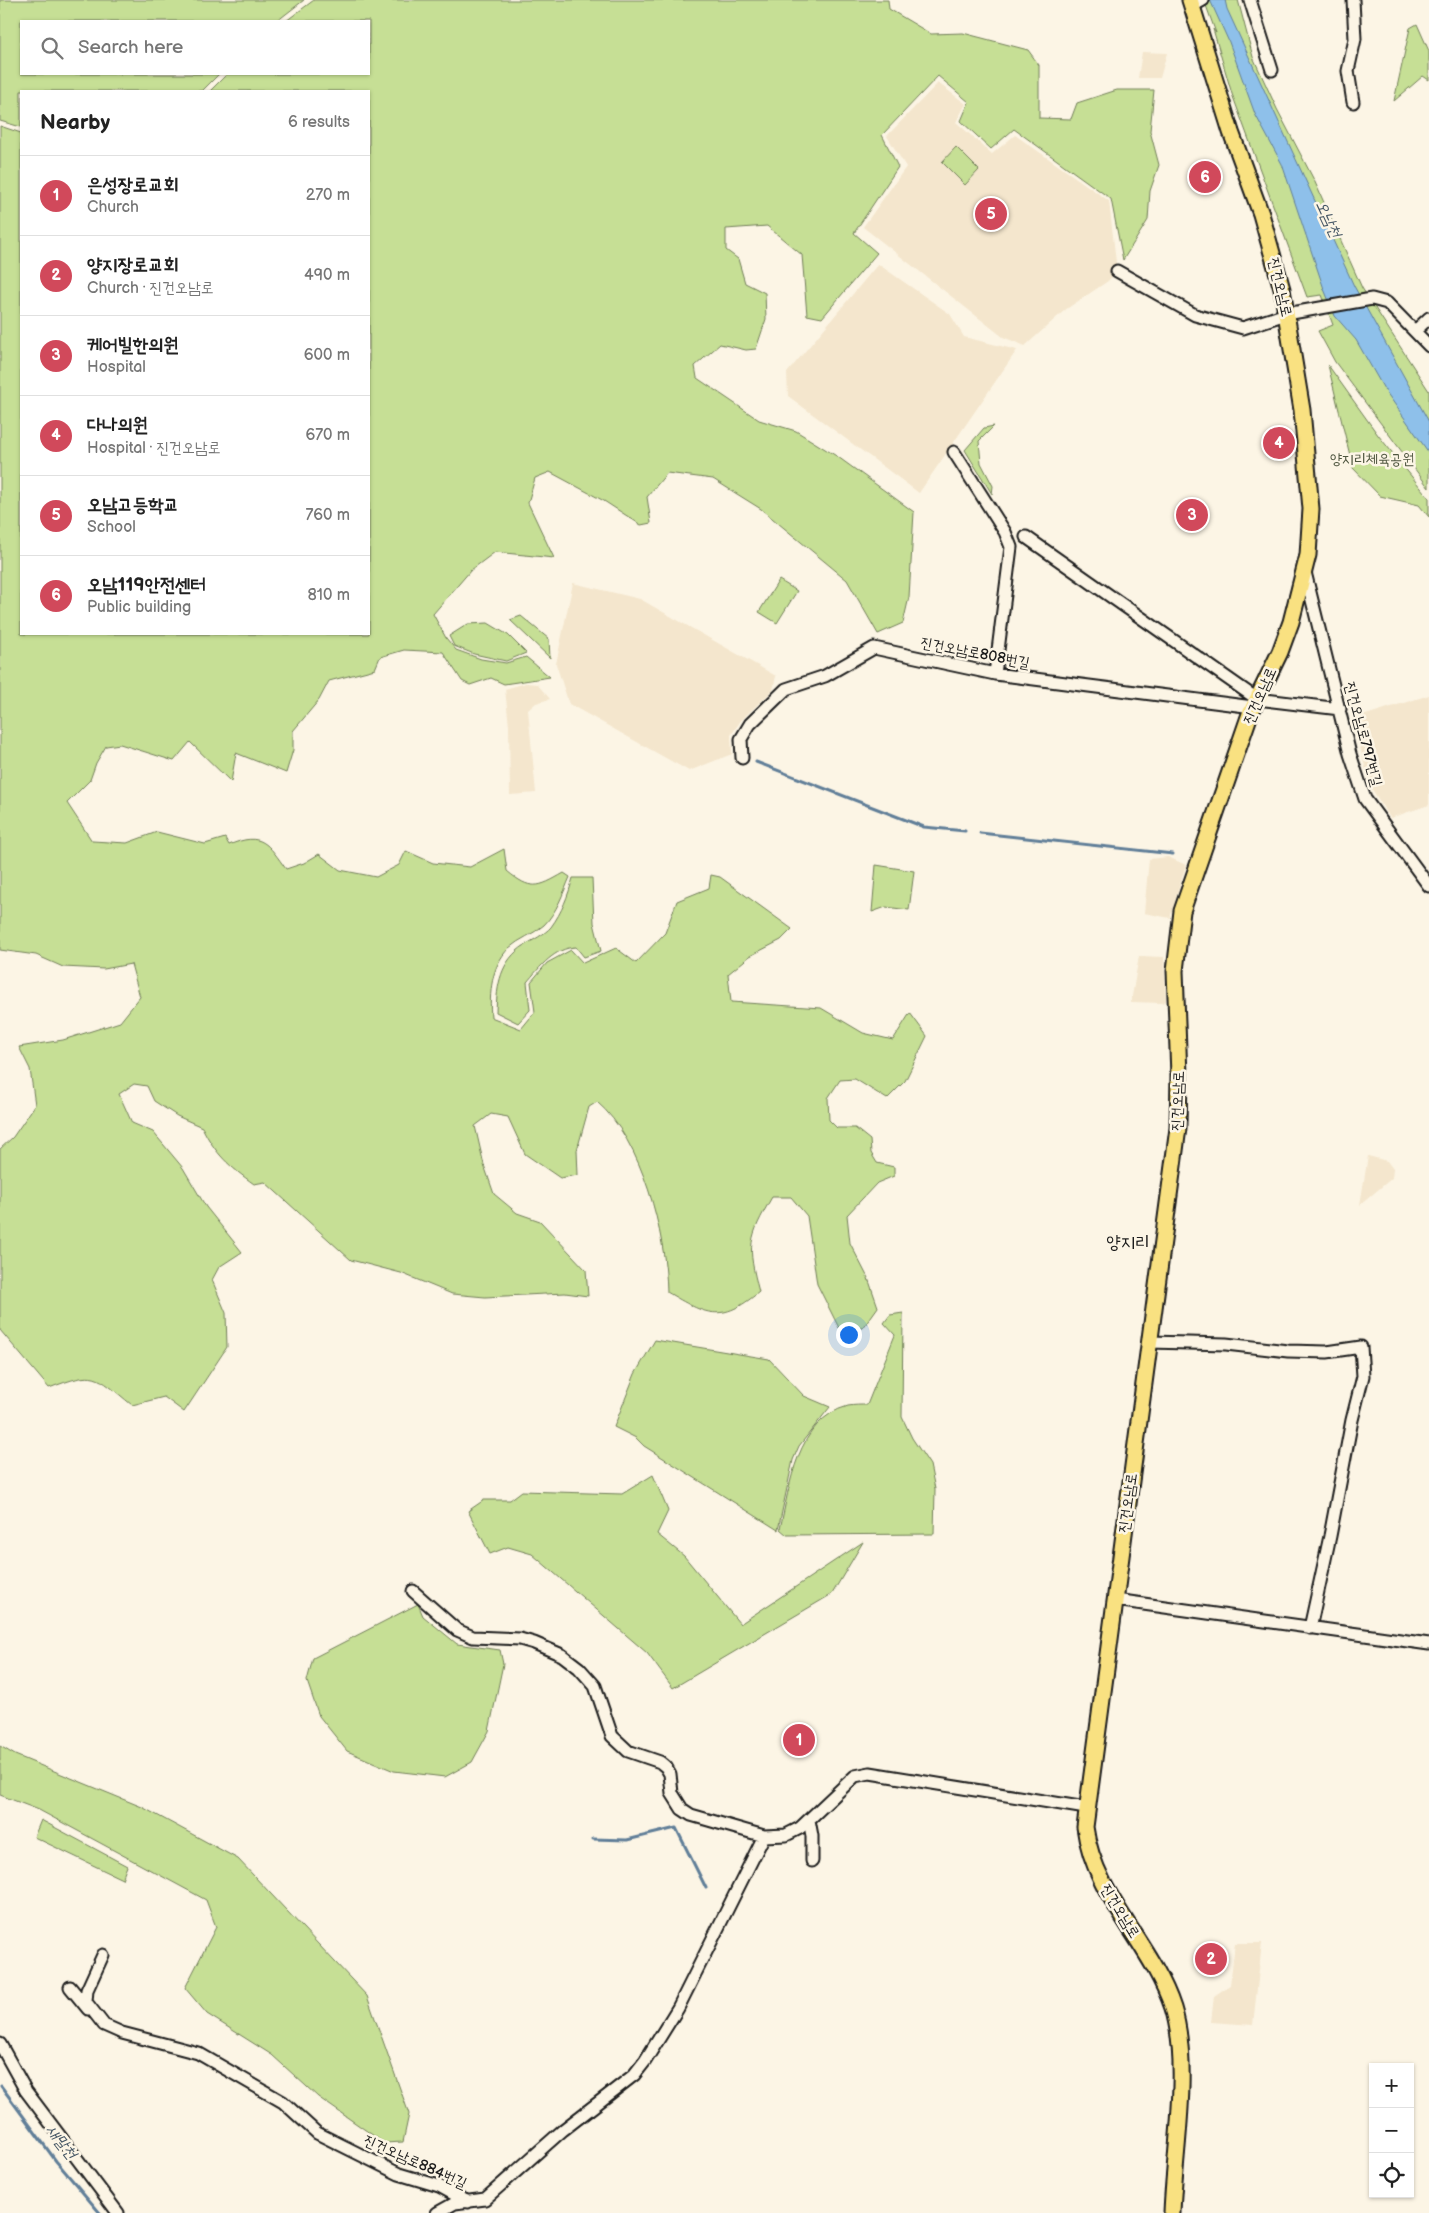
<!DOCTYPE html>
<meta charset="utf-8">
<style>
:root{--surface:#fff;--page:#f6f6f6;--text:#222;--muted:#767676;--line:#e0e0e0;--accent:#d1495b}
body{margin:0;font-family:"Balsamiq Sans","Poor Story",sans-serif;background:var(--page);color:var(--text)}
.controls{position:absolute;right:15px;bottom:15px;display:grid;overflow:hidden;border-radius:0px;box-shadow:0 1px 4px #0004}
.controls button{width:45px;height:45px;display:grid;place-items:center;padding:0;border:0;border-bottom:1px solid var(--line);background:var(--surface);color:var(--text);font:25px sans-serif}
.you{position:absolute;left:848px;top:1334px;width:18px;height:18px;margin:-12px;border:4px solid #fff;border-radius:50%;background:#1a73e8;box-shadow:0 0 0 8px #1a73e833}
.badge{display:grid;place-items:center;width:32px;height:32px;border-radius:50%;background:var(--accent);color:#fff;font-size:16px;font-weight:700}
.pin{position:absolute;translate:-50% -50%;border:2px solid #fff;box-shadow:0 1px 5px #0006}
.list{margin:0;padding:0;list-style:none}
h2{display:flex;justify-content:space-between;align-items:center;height:65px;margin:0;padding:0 20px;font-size:21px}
h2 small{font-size:16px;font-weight:400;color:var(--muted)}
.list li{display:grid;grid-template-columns:32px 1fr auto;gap:15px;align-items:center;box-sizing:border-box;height:80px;padding:0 20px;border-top:1px solid var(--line)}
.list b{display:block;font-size:19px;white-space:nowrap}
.list p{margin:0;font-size:16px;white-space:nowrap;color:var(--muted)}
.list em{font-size:16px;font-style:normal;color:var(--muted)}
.icon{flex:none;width:28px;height:28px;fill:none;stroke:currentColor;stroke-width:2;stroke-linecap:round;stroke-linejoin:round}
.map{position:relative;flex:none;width:1429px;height:2213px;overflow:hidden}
.search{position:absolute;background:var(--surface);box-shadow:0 1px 4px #0004;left:20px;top:20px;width:350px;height:55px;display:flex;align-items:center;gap:12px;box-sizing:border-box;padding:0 18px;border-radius:0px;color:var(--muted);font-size:19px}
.panel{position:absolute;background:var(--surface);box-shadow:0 1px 4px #0004;left:20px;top:90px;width:350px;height:545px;border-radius:0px}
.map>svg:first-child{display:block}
</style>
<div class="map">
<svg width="1429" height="2213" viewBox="0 0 1429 2213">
<rect width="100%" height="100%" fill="#fcf5e5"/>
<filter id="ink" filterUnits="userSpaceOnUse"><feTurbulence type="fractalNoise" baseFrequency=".02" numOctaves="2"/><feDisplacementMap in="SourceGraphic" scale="10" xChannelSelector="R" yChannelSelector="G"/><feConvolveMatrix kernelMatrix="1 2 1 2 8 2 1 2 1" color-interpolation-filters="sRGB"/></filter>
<g filter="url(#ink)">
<path fill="#f4e6cd" d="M1142 52 1167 53 1160 78H1138Z
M938 83 966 104 956 122 992 154 1015 135 1109 201 1117 271 1108 281 1065 310 1025 346 1003 337 863 227 906 167 887 136Z
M878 264 950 314 964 337 1017 350 919 493 788 396 787 373Z
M573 583 640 599 776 676 773 690 742 719 731 735 732 754 689 771 569 704 556 664Z
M526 683 537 684 550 699 536 703 528 710 536 793 510 795 509 726 505 689Z
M1429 695V805L1390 818 1370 786 1353 719Z
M1168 857 1186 865 1170 918 1144 913 1149 859Z
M1139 956 1164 957 1166 1001 1162 1003 1131 1002Z
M1368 1156 1387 1161 1393 1169 1392 1178 1360 1205Z
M1235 1943H1262L1253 2025 1211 2022 1214 1996 1230 1985Z"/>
<path fill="#c6df95" stroke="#717e58" d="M0 0H304L277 21H21V74H219L202 91H21V127L0 121Z
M314 0H888L889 9 931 34 963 33 1028 50 1039 65V118L1071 119 1077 103 1117 90H1154L1150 131 1159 165 1150 191 1148 220 1123 260 1111 199 1014 129 991 149 961 121 969 102 938 76 882 135 898 167 854 233 877 253 822 318 807 315 802 255 767 226 726 229V250L738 259 745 283 765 293 766 319 756 349 746 350 720 344 695 366 697 378 759 420 796 431 838 457 914 512 909 597 903 623 878 634 847 580 761 509 713 479 667 473 647 497 651 523 641 525 604 501 550 472 535 478 528 503 554 558 495 552 471 570 433 614 446 638 456 650 481 659 506 663 526 657 550 677 504 684 491 678 470 685 462 681 443 652 404 650 380 657 375 669 329 681 319 700 293 731V750L286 773 236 753 231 782 190 742 174 761 120 744 106 746 96 763 90 780 67 803 92 841 127 843 157 832 205 844 225 838 229 845C262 831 268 844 286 869L304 863 319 854 340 870 376 877 399 865 406 851 433 863 470 867 504 849 507 871C531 891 538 888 564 873L570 877C563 893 557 912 544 925 534 934 519 939 509 948 491 966 489 994 491 1017L521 1029 535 1012 531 982 547 963 571 950 583 963 616 948 636 963 665 933 677 901 709 888 711 875 720 877 792 929 781 940 750 956 728 974 731 1002 821 1008 863 1033 893 1040 910 1013 927 1036 905 1081 887 1099 855 1079 840 1080 828 1098 829 1120 837 1128H855L870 1140 871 1153 877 1163 894 1167V1176L877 1183 847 1215 850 1243 868 1278 878 1307 863 1328H839L817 1284 807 1216 791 1197H772C748 1239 747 1245 759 1292 721 1324 706 1315 667 1292 666 1235 642 1140 597 1102L589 1107 577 1150 578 1175 560 1178 525 1154 508 1117 491 1114 475 1126 484 1165 494 1194 517 1213 540 1221 586 1270 588 1296 565 1293 485 1297 452 1294 401 1273 351 1260 265 1182 254 1184C229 1166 216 1155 202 1127L177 1116 154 1101 147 1086 134 1084 119 1094 132 1123 153 1132 183 1168 206 1207 242 1252 219 1267 212 1280 226 1313 227 1347 184 1412 164 1397 132 1405C94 1374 97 1370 49 1388L0 1330V1149L13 1137 35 1105 30 1069 19 1047 63 1040 120 1022 140 997 131 964 104 969 63 967 36 955 0 950V126L21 133V634H369V91H210L227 74H369V21H286Z
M1204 0H1238L1253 57 1277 109 1314 180 1362 288 1429 391V488L1335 362 1318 331 1333 325 1322 295 1307 297 1232 94 1213 29 1216 33Z
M1417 24 1429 51V80L1423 76 1394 101 1410 28Z
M956 147 979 170 965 185 942 162Z
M1328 365 1378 435 1429 498V517L1419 505 1380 496 1353 468Z
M994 426 979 441 981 463 993 486 992 494 965 450 984 428Z
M779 580 797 591 777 623 759 612Z
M521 616 549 639 550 658 510 620Z
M488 623 508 635 526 653 506 661 474 654 454 646 449 636 468 624Z
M876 865 914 871 909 910 886 907 872 912Z
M573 878H592L594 923 601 951 584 957 576 947C554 948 540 967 527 982L530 1010 518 1023 496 1012C497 985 500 961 525 945 533 940 545 934 551 927 562 912 568 896 573 878Z
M903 1313 902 1417 912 1438 930 1465 935 1489 934 1534 787 1535 780 1529C790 1486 796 1420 848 1406 854 1405 861 1405 867 1405L895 1335 884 1323 890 1315Z
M655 1340 769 1359 804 1396 830 1407 799 1446 793 1460 778 1530 644 1446 636 1438 614 1427 635 1374Z
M653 1475 668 1511 657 1534 684 1556 740 1624 863 1542 832 1594 673 1688 647 1653 532 1554 508 1547 490 1554 468 1511 484 1500H510L522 1491 622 1494Z
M418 1604 423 1616 457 1644 500 1650 503 1664 489 1731 472 1762 445 1777 394 1771 347 1751 319 1716 307 1681 313 1658Z
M0 1746 15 1755 142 1807 238 1859 367 1996 409 2114 403 2142 384 2143 318 2097 272 2055 207 2014 185 1988 216 1927 206 1900 39 1810 0 1795Z
M41 1820 127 1866 122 1879 34 1837Z"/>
<path fill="#8ec0ea" stroke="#607e98" d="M1210 0H1225L1227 9 1354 286 1429 422V453L1384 389 1356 340 1335 316 1324 289 1282 164 1255 114 1229 42Z"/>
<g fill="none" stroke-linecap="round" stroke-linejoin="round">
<path stroke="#607e98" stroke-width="3" d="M756 762 924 827 965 831
M980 833 1173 854
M593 1839 627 1840 676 1828 706 1888
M1 2086 56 2161 100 2213"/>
<g stroke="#1c1c1c" stroke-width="15">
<path id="minor" d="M1250 0 1272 70
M1191 7 1203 0
M1353 102 1348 71 1355 39 1353 0
M1117 271 1195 315 1243 328 1286 314 1372 299 1387 303 1429 346
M1415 331 1429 318
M954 452 1005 532 1011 547 995 674
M1026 537 1257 699 1340 709
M1305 572 1350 754 1365 799 1429 886
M742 758 741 739 750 724 786 689 825 676 874 648 995 674 1253 707
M1150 1342 1226 1344 1288 1351 1327 1352 1361 1347 1363 1376 1352 1420 1330 1536 1310 1628
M413 1591 457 1630 473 1637 520 1639 534 1643 562 1655 579 1668 595 1686 612 1736 628 1751 660 1762 666 1767 670 1774 672 1793 682 1809 691 1815 764 1836 786 1835 800 1828 855 1776 870 1773 1086 1808
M1115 1600 1429 1644
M809 1820 812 1836V1861
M103 1955 87 1990 86 2002 104 2025 122 2033 198 2053 283 2102 317 2133 399 2174 439 2186 468 2202
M70 1987 88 2009
M0 2044 26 2091 118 2213
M437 2213 455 2203 485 2199 563 2130 634 2075 645 2061 678 2008 764 1836"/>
</g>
<g stroke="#1c1c1c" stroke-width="19">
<path id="major" d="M1172 2213C1174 2152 1191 2066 1173 2008 1152 1944 1094 1896 1085 1827L1178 1128 1179 1075 1175 971 1182 911 1250 714 1280 652 1291 622 1308 555 1311 509 1302 410 1282 289 1261 214 1231 132 1190 0"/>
</g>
<use href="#minor" stroke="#fcf5e5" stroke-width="11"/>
<use href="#major" stroke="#f9e181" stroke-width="15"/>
</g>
</g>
<g text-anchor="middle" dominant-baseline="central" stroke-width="5" stroke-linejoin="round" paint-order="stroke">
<g font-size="15" fill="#1c1c1c" stroke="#fcf5e5">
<text transform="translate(1280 287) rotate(77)">진건오남로</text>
<text transform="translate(975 653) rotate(11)">진건오남로808번길</text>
<text transform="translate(1260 696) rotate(-66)">진건오남로</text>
<text transform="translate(1363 734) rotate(75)">진건오남로797번길</text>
<text transform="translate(1178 1101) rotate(-88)">진건오남로</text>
<text transform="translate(1128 1503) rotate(-82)">진건오남로</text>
<text transform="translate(1120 1911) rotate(59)">진건오남로</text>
<text transform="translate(415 2162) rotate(24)">진건오남로884번길</text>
</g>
<g font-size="15" fill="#4f5640" stroke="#fcf5e5">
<text x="1372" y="459">양지리체육공원</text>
</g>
<g font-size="16" font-style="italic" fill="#445564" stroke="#fcf5e5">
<text transform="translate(1328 219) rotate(65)">오남천</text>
<text transform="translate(61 2142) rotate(52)">새말천</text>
</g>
<g font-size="18" fill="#1c1c1c" stroke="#fcf5e5">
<text x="1128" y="1242">양지리</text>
</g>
</g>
</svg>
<div class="controls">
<button>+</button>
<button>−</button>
<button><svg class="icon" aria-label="locate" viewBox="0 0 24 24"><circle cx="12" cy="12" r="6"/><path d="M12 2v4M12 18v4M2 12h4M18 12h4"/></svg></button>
</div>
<div class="you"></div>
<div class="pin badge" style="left:799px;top:1740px">1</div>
<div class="pin badge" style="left:1211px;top:1959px">2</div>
<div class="pin badge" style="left:1192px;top:515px">3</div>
<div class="pin badge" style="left:1279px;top:443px">4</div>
<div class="pin badge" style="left:991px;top:214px">5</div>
<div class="pin badge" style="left:1205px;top:177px">6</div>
<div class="search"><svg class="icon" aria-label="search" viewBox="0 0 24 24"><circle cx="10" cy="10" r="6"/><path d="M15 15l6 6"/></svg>Search here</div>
<section class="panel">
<h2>Nearby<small>6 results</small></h2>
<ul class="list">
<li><span class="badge">1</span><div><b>은성장로교회</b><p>Church</p></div><em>270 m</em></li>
<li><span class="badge">2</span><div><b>양지장로교회</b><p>Church · 진건오남로</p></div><em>490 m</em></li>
<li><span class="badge">3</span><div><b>케어빌한의원</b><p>Hospital</p></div><em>600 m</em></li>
<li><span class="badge">4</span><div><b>다나의원</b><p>Hospital · 진건오남로</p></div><em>670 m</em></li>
<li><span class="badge">5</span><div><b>오남고등학교</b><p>School</p></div><em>760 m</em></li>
<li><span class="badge">6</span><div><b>오남119안전센터</b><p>Public building</p></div><em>810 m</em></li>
</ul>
</section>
</div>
